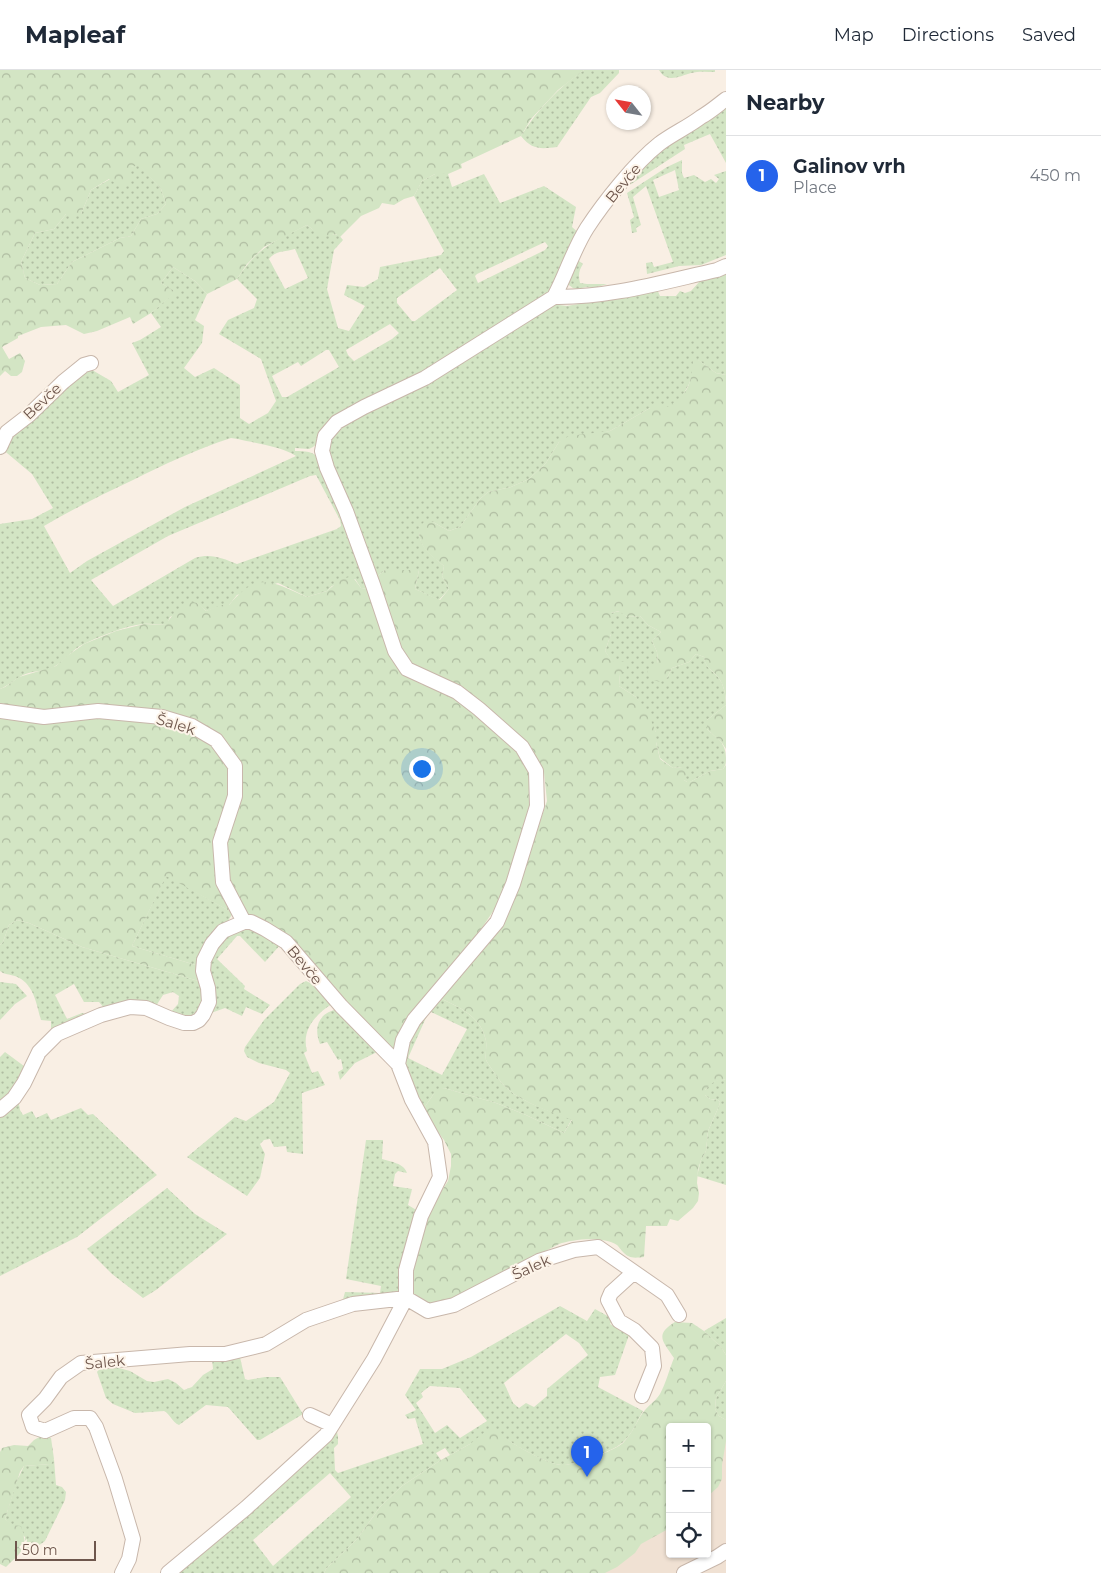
<!DOCTYPE html>
<meta charset="utf-8">
<style>
:root{--surface:#fff;--page:#f6f6f7;--text:#1f2937;--muted:#747a83;--line:#e0e1e3;--accent:#2563eb}
body{margin:0;font-family:Montserrat,sans-serif;background:var(--page);color:var(--text)}
.controls{position:absolute;right:15px;bottom:15px;display:grid;overflow:hidden;border-radius:5px;box-shadow:0 1px 4px #0004}
.controls button{width:45px;height:45px;display:grid;place-items:center;padding:0;border:0;border-bottom:1px solid var(--line);background:var(--surface);color:var(--text);font:25px sans-serif}
.compass{position:absolute;left:606px;top:15px;width:45px;height:45px;border-radius:50%;background:var(--surface);box-shadow:0 1px 4px #0004;rotate:301deg}
.scale{position:absolute;left:15px;bottom:12px;width:81px;box-sizing:border-box;padding-left:5px;border:2px solid #6e564c;border-top:0;font-size:14px;line-height:18px;white-space:nowrap;color:#6e564c;-webkit-text-stroke:4px #fdf4e9;paint-order:stroke}
.you{position:absolute;left:421px;top:698px;width:18px;height:18px;margin:-12px;border:4px solid #fff;border-radius:50%;background:#1a73e8;box-shadow:0 0 0 8px #1a73e833}
.badge{display:grid;place-items:center;width:32px;height:32px;border-radius:50%;background:var(--accent);color:#fff;font-size:16px;font-weight:700}
.pin{position:absolute;translate:-50% -41px;filter:drop-shadow(0 1px 2px #0008)}
.pin::after{content:'';position:absolute;top:26px;width:18px;height:15px;background:inherit;clip-path:polygon(0 0,100% 0,50% 100%)}
.list{margin:0;padding:0;list-style:none}
h2{display:flex;justify-content:space-between;align-items:center;height:65px;margin:0;padding:0 20px;font-size:21px}
h2 small{font-size:16px;font-weight:400;color:var(--muted)}
.list li{display:grid;grid-template-columns:32px 1fr auto;gap:15px;align-items:center;box-sizing:border-box;height:80px;padding:0 20px;border-top:1px solid var(--line)}
.list b{display:block;font-size:19px;white-space:nowrap}
.list p{margin:0;font-size:16px;white-space:nowrap;color:var(--muted)}
.list em{font-size:16px;font-style:normal;color:var(--muted)}
.icon{flex:none;width:28px;height:28px;fill:none;stroke:currentColor;stroke-width:2;stroke-linecap:round;stroke-linejoin:round}
.map{position:relative;flex:none;width:726px;height:1503px;overflow:hidden}
header{display:flex;align-items:center;gap:30px;box-sizing:border-box;height:70px;padding:0 25px;background:var(--surface);border-bottom:1px solid var(--line)}
header strong{font-size:24px}
nav{display:flex;gap:28px;margin-inline-start:auto;font-size:18px}
main{display:flex}
aside{flex:1;background:var(--surface)}
.map>svg:first-child{display:block}
</style>
<header>
<strong>Mapleaf</strong>
<nav><a>Map</a><a>Directions</a><a>Saved</a></nav>
</header>
<main>
<div class="map">
<svg width="726" height="1503" viewBox="0 0 726 1503">
<defs>
<pattern id="grass-dots" width="8" height="8" patternUnits="userSpaceOnUse" patternTransform="scale(1.25)"><rect width="8" height="8" fill="#d3e5c4"/><path d="M2 2h.1M6 6h.1" fill="none" stroke="#afbca1" stroke-width="1.8" stroke-linecap="round"/></pattern>
<pattern id="forest-crowns" width="20" height="18" patternUnits="userSpaceOnUse" patternTransform="scale(1.25)"><rect width="20" height="18" fill="#d3e5c4"/><path d="M2 6a3 3 0 1 1 6 0M12 15a3 3 0 1 1 6 0" fill="none" stroke="#afbca1"/></pattern>
</defs>
<rect width="100%" height="100%" fill="#f9efe4"/>
<path fill="#f0e1d3" d="M726 1346V1503H561L670 1434V1484H707V1386Z"/>
<path fill="url(#grass-dots)" fill-rule="evenodd" d="M584 0H619V3L600 23 591 27 557 77C541 79 532 80 521 66 537 40 559 17 584 0Z
M659 0H715V2C707 2 699 1 691 3 680 6 667 14 659 0Z
M726 34V93L710 64 684 75 685 79 625 118 655 83Z
M682 90V103L684 108 694 105 705 112 711 109 716 113 719 109 714 105 726 101V185L701 195 679 196 647 204 646 193 652 192 654 197 673 192 646 116 633 127 641 155 636 158 637 162 632 163 630 150 634 147 627 123 667 97ZM675 100 679 120 659 127 653 110Z
M139 94 161 119 166 134 157 144 141 149 131 166 120 168 72 192 57 214 40 215 25 208 21 192 35 163 54 159 66 144H81L91 120 131 97Z
M435 104H448L452 117 484 104 500 133 544 116 576 137 572 157 581 165 554 220 471 278 369 332 313 377 309 379 295 378V381C305 381 313 381 320 389L370 519 361 518 355 509 332 516 327 521 307 527 278 513 237 525 229 535C220 535 214 539 206 541L197 533 170 547 167 555C159 555 151 553 143 554 126 556 100 566 84 574 73 579 66 589 57 595 47 602 34 600 23 605 15 609 8 616 0 619V454L32 449 53 438 32 404 1 378 9 364 87 297 111 311 118 322 149 305 132 273 140 270 161 257 151 243 175 222 161 213 173 197 195 211 207 224 195 250 204 256 202 273 184 298 195 307 214 298 240 315V348L249 354 268 343 276 331 261 289 219 264 228 250 254 238 257 229 237 209C258 177 274 171 307 155 317 163 324 167 338 164L343 170 334 180 327 219 338 258 349 261 365 236 344 225 347 215 364 217 378 209 380 197 441 185 444 181 414 126 422 111ZM545 172 548 176 545 180 478 213 475 206 477 204ZM295 179 308 208 285 219 269 189C276 180 285 182 295 179ZM440 198 457 220 415 251H412L397 233V228ZM390 254 399 263 392 269 354 291 348 285 346 280ZM326 280H329L339 297 287 327H282L272 306 298 292 301 296ZM231 368 238 369C254 373 284 377 296 386L185 437 87 491 70 503 44 456C73 439 103 424 133 410 165 394 197 379 231 368ZM316 405 340 450 341 456 337 459 237 494C222 488 211 483 195 488L113 536 91 510 168 466 310 406Z
M575 188 583 194C579 200 578 205 580 213L587 214H607L594 218 586 217 577 219 573 218 566 213Z
M726 201V305L716 303 698 290 689 314 682 327 668 338H650L610 361 559 372 546 393 529 409 511 417 488 422 480 429 460 457 449 461 433 452 419 457C418 478 431 484 444 496L442 506 449 519 439 530 415 519 419 500H385L374 509 328 382 330 366 334 360 551 234 567 236 623 226 656 217 660 226H676L680 221 685 223 691 221 700 211 724 205Z
M620 541 627 547 640 546 648 555 661 562 652 571 657 582 658 594 667 608 672 598 689 592 696 584 704 587C706 599 711 599 718 607 724 615 726 625 726 635L707 650V659C717 669 726 672 726 688 726 693 726 695 723 699L710 701 690 712H687L684 710 682 697 673 698 660 688 656 672V662L636 627 619 616 620 604 605 581 611 564V543Z
M166 805 233 843 199 896 132 876Z
M17 850 29 853 82 877 202 912 204 937 191 949 170 943 178 934 179 926 173 922 163 925 156 936 105 939 99 932H84L74 914 55 925 67 949 82 943 87 944 51 964V951L41 950C36 933 34 913 15 906 9 904 5 905 0 901V875L3 872 9 855Z
M245 855 281 874 265 892 240 866H237L217 889 245 916 244 919 270 935 262 944 246 937 242 946 225 938 211 943C208 918 200 885 224 867 230 862 238 859 245 855Z
M306 911C318 916 325 925 332 934 316 944 301 960 307 981L304 983 312 1003 318 1001 325 1015 302 1023 303 1084 287 1082 286 1076 274 1077 270 1069 264 1070 260 1074 265 1084 260 1108 247 1126 187 1087 235 1047 246 1051 274 1032 290 1003 286 1000 259 993 247 987 244 981 245 977 264 950 300 914Z
M0 912 16 914 27 926 15 934 0 950Z
M437 927C457 936 481 945 486 971 487 977 485 984 486 990 488 994 498 1008 501 1012 516 1031 550 1041 572 1049L564 1063 526 1045 496 1033 444 1018 433 1025 422 1041C411 1017 398 992 409 965 414 954 429 937 437 927ZM429 941 467 959 442 1005 408 988Z
M339 939 379 981 355 993 340 1010 338 1002 343 999 341 989 338 990 327 972 320 974C313 957 319 942 339 939Z
M5 982 28 999 0 1037V987Z
M720 1009 726 1010V1115L697 1106 701 1090 706 1081 708 1061 719 1036 720 1032 718 1030 710 1029 705 1025V1020L711 1013Z
M18 1028 20 1040 23 1045 32 1041 36 1048 47 1043 51 1050 81 1038 88 1045 93 1044 157 1105 77 1167 0 1206V1043Z
M366 1070H383L382 1089C391 1092 404 1093 407 1103L398 1101 395 1104 393 1116 412 1119 408 1135 418 1141 399 1222 396 1224 342 1233 345 1222 380 1223 381 1216 346 1209Z
M167 1118 195 1144 227 1164 156 1220 143 1228 112 1204 87 1179Z
M560 1236 587 1251 595 1239 613 1249 610 1254 629 1265 615 1305 600 1307 598 1317 643 1341C637 1351 632 1365 622 1373 613 1381 573 1396 561 1395 544 1393 514 1374 499 1365L470 1374 450 1385 445 1378 436 1383 441 1390 402 1416 380 1437 357 1469 326 1499 324 1503H172L337 1362 338 1367V1374L334 1378 335 1400 338 1403 423 1374 415 1348 408 1349 405 1345 416 1340 405 1325 420 1299H442L471 1287ZM566 1264 579 1273 588 1285 547 1319V1326L534 1337 526 1333 519 1338 513 1333 504 1313ZM430 1316 460 1318 487 1351 460 1368 447 1355 435 1363 416 1333 423 1327 421 1323ZM330 1403 351 1427 273 1496 253 1470Z
M726 1248V1285L721 1277 704 1261Z
M239 1283 245 1309 248 1310 265 1307H280L303 1344 260 1370H257L228 1337 206 1335 179 1355C172 1352 170 1344 164 1341L135 1343 113 1334 106 1328 97 1302 101 1296H118L119 1298 130 1301 147 1311 154 1312 168 1309 176 1313 184 1320 192 1317 203 1305 213 1299 212 1289Z
M726 1311V1350L719 1346 715 1339 716 1328Z
M54 1389 56 1415 62 1417 66 1422 65 1430 45 1471 38 1476 24 1479 25 1467 5 1449 16 1413 24 1396 50 1394Z"/>
<path fill="url(#forest-crowns)" fill-rule="evenodd" d="M0 0H584L558 20 531 49 521 66 461 94 462 98 448 104H435L422 111 414 126 404 129 394 135 382 133 379 138 361 146 340 167 337 164C319 168 320 165 307 155L264 177 247 194 237 209 207 224 195 211 173 197 161 213 176 222 151 243 133 254 130 247 97 261 84 264 66 255 41 257 18 266V268L2 277 9 289 20 283 25 291 22 302 17 306H11L5 301 0 306ZM139 95 161 119 166 134 157 144 141 149 131 166 120 168 72 192 57 214 40 215 25 208 21 192 35 163 54 159 66 144H81L91 120 109 109 123 118 130 109 131 97Z
M697 289 716 303 726 305V679L722 673 707 659V650L726 635C726 625 724 615 718 607 711 598 706 600 704 587L696 584 689 592 672 598 667 608 660 612 650 609 647 600 658 593 657 582 652 571 661 562 648 555 640 546 627 547 619 541 611 543V564L605 581 612 591 626 592 627 600 620 604 619 616 636 627 648 644 656 662V672L660 689 673 698 682 697 688 700 684 710 687 712H690L710 701 723 699 726 695V1010C717 1009 711 1013 705 1020V1025L710 1029 718 1030 720 1032 719 1036 708 1061 706 1081 701 1090 698 1100 697 1113 699 1123 698 1131 693 1138 678 1151 670 1149 667 1156H646L644 1187C634 1188 629 1189 622 1181 622 1181 618 1176 617 1175 603 1166 573 1169 559 1174L456 1227 428 1236 415 1229 408 1217 423 1150 448 1111 451 1096V1084L444 1070 422 1041 433 1025 438 1020 444 1018 496 1033 526 1045 564 1063 572 1050C549 1041 516 1031 501 1012 498 1008 488 994 486 990 485 984 487 977 486 971 481 945 457 936 437 927L470 891 531 778 547 731 544 702 527 676 406 593 374 509 385 500H419L415 519 440 530 449 519 442 506 444 496C430 484 418 478 419 457L425 451 433 452 449 461 460 457 480 429 488 422 511 417 529 409 546 393 559 372 569 366 610 361 650 338 662 334 668 337C688 323 691 316 693 291Z
M352 506 361 518 370 519 407 606 421 614 442 617 516 678 534 706 532 729 500 831 463 886 394 981 381 971 291 870 233 843 166 806 132 876 199 896 202 912 82 877 29 853 17 850 9 855 3 872 0 875V619L5 617 19 607 56 596 67 586 84 574 116 561 144 554 166 555C171 546 184 528 197 533 200 534 203 539 206 541L221 535H229C258 500 272 512 307 527L327 521 340 510Z
M675 1252 692 1253 704 1261 721 1277 726 1285V1311L716 1328 715 1339 719 1346 726 1350V1371L722 1395V1409L718 1417 707 1427V1357H670V1458L641 1474 635 1483 617 1497 605 1503H324L326 1499 357 1469 380 1437 402 1416 441 1390 470 1374 491 1357C503 1369 545 1394 562 1395 575 1395 614 1381 623 1373 631 1365 636 1353 642 1344 647 1336 655 1332 660 1324 666 1313 669 1300 674 1288 663 1271 654 1265 675 1252Z
M43 1365 51 1368 54 1389 51 1394 24 1396 20 1402 5 1449 13 1455 21 1456C29 1479 22 1481 6 1497L0 1494V1382L2 1378 14 1375 28 1376 34 1370Z"/>
<g fill="none" stroke-linecap="round" stroke-linejoin="round">
<g stroke="#c8b7ab" stroke-width="16">
<path id="minor" d="M554 227C566 205 573 180 587 158 604 132 635 93 659 74 672 64 688 57 701 47 710 42 718 35 726 29
M0 377 7 362 29 345 63 312 84 295 91 293
M0 641 44 647 98 641 162 647 192 656 216 670 235 696V726L220 772 223 812 244 852
M398 994 403 970 414 950 497 852 513 814 537 736 536 701 522 677 479 639 457 622 407 599 395 581 373 515 346 441 327 398 322 381 325 366 337 352 364 337 425 308 554 227C609 228 663 212 717 200L726 196
M0 1040 14 1028 24 1013 39 982 57 964 101 945 130 937 146 938 169 948 184 953H193L199 950 203 945 209 932 208 918 203 901 204 890 212 874 223 861 244 852H251L265 859 286 872 341 936 398 994 412 1030 435 1072 440 1107 421 1146 406 1200V1228L374 1289 326 1365 246 1438 168 1503
M634 1202 611 1223 608 1230 619 1251 634 1260 652 1278 654 1296 642 1326
M310 1345 332 1355
M122 1503 129 1489 133 1469 115 1409 96 1357 90 1348H74L45 1361 33 1357 29 1345 45 1329 61 1307 81 1293 190 1284H225L266 1274 306 1250 353 1234 406 1228 428 1241 454 1235 539 1191 574 1180 598 1177 667 1225 679 1245
M684 1503 717 1487 726 1481"/>
</g>
<use href="#minor" stroke="#fff" stroke-width="14"/>
</g>
<g text-anchor="middle" dominant-baseline="central" stroke-width="4" stroke-linejoin="round" paint-order="stroke">
<g font-size="15" fill="#6e564c" stroke="#fdf4e9">
<text transform="translate(623 113) rotate(-50)">Bevče</text>
<text transform="translate(42 331) rotate(-43)">Bevče</text>
<text transform="translate(176 654) rotate(17)">Šalek</text>
<text transform="translate(305 895) rotate(50)">Bevče</text>
<text transform="translate(531 1197) rotate(-24)">Šalek</text>
<text transform="translate(105 1292) rotate(-6)">Šalek</text>
</g>
</g>
</svg>
<div class="controls">
<button>+</button>
<button>−</button>
<button><svg class="icon" aria-label="locate" viewBox="0 0 24 24"><circle cx="12" cy="12" r="6"/><path d="M12 2v4M12 18v4M2 12h4M18 12h4"/></svg></button>
</div>
<svg class="compass" viewBox="-18 -18 36 36"><path d="M0-13l5 13h-10z" fill="#e53935"/><path d="M0 13l5-13h-10z" fill="#747a83"/></svg>
<div class="scale">50 m</div>
<div class="you"></div>
<div class="pin badge" style="left:587px;top:1407px">1</div>
</div>
<aside>
<h2>Nearby<small></small></h2>
<ul class="list">
<li><span class="badge">1</span><div><b>Galinov vrh</b><p>Place</p></div><em>450 m</em></li>
</ul>
</aside>
</main>
